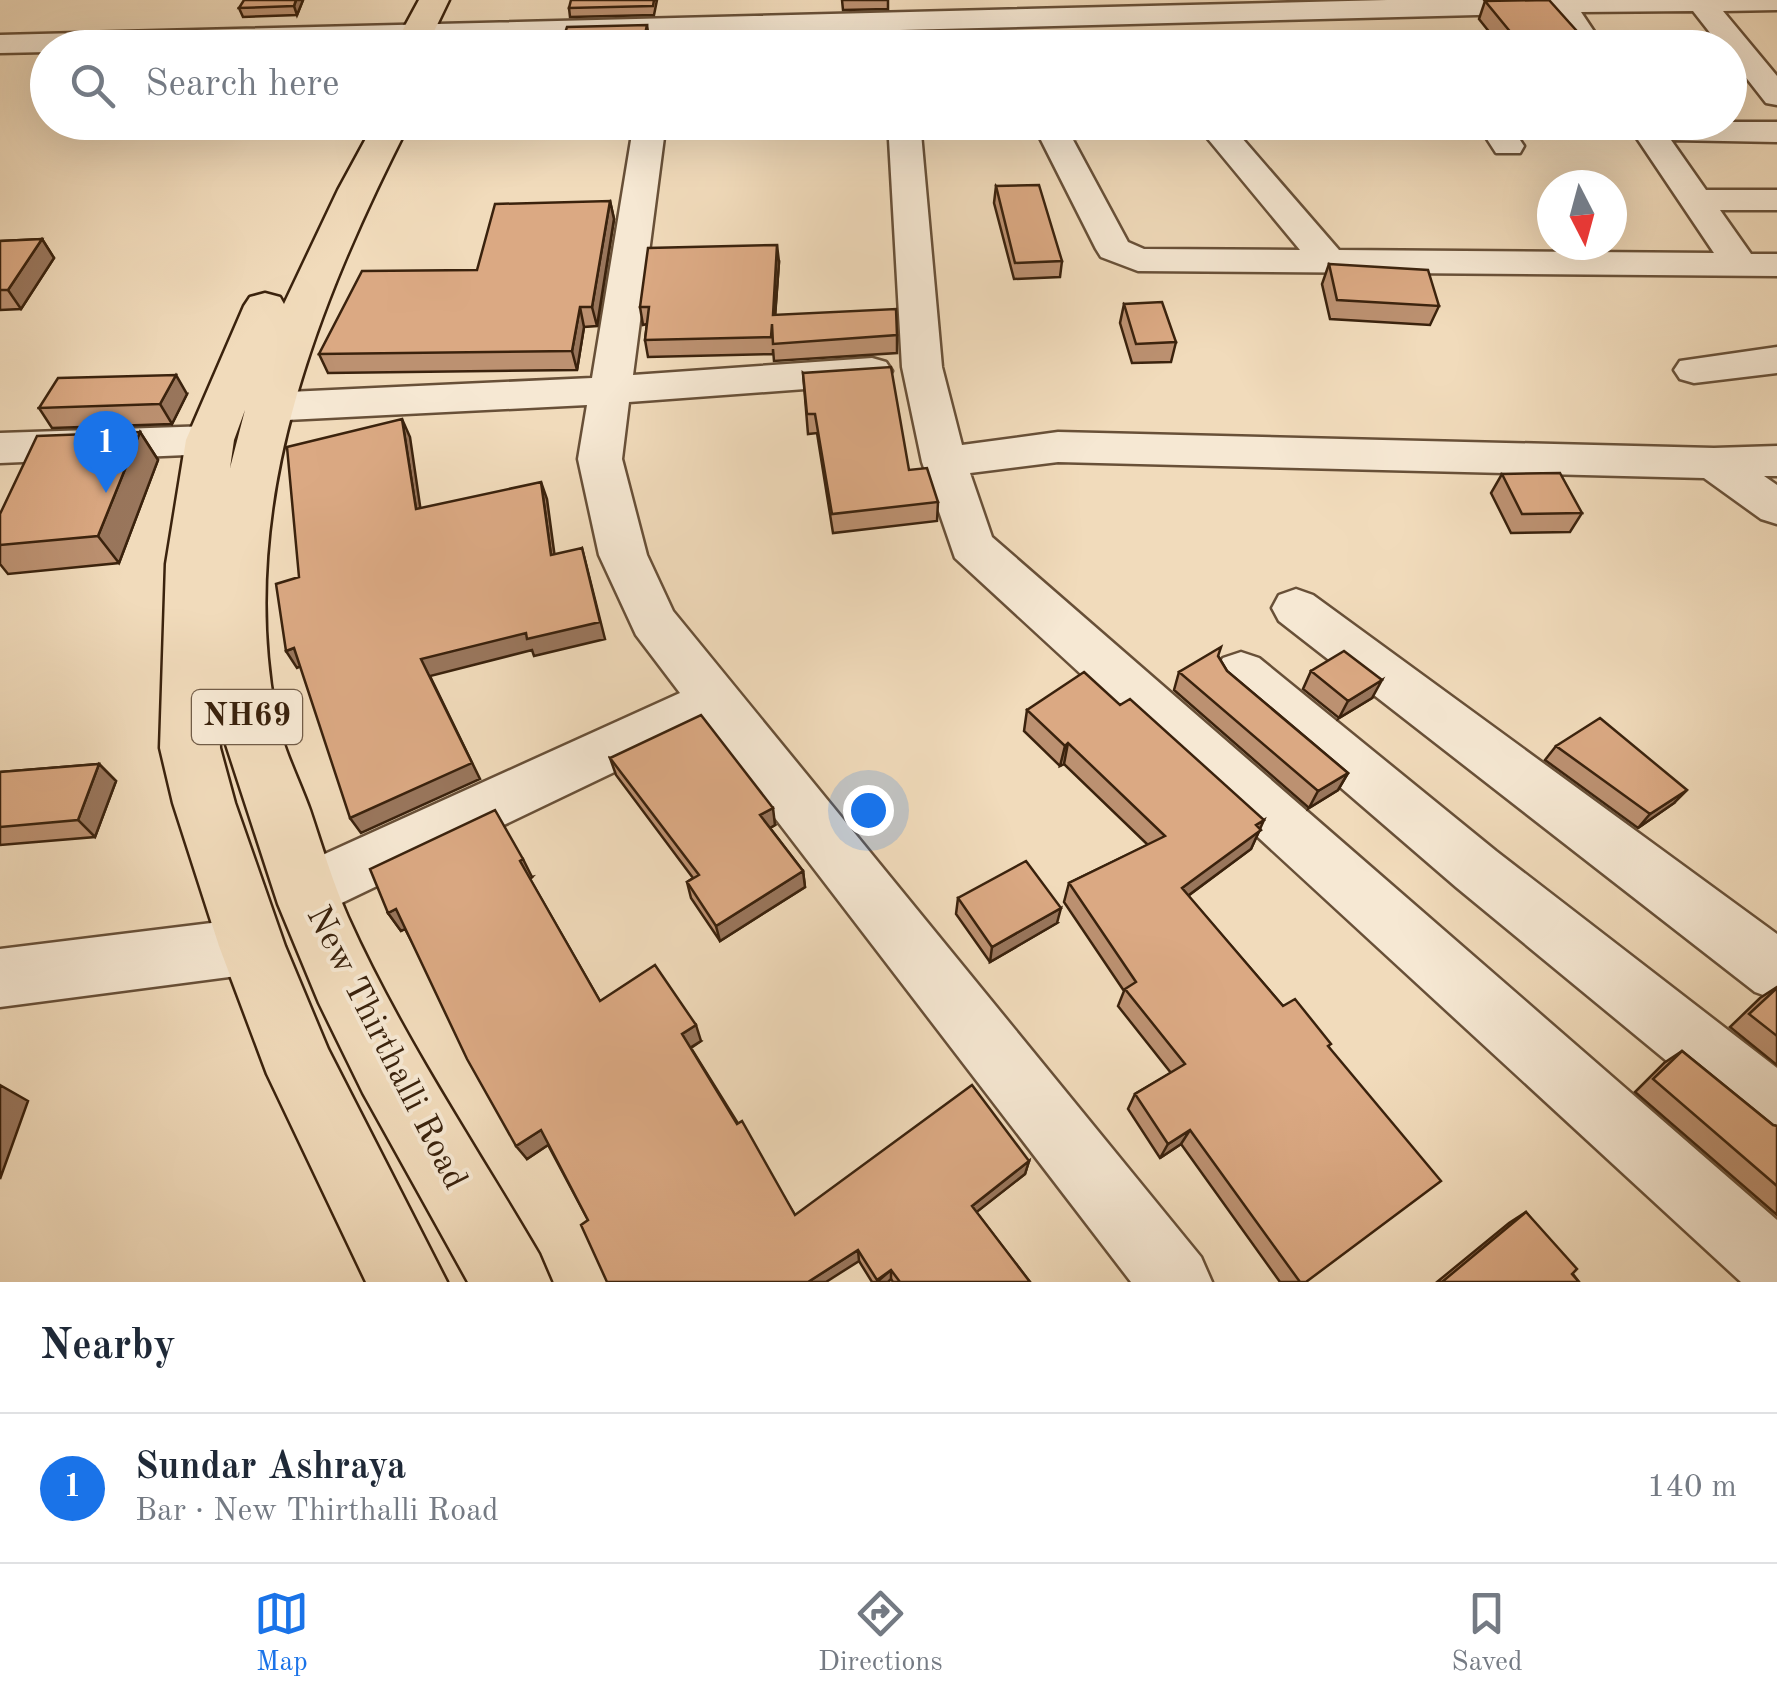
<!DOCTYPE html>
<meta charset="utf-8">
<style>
:root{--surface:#fff;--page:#f6f6f7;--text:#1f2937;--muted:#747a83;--line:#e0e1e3;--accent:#1a73e8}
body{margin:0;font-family:"Old Standard TT",serif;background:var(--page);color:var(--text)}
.compass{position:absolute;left:1537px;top:170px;width:90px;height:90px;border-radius:50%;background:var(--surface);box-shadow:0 10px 40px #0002;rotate:174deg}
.you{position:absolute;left:868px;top:810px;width:35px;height:35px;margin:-25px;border:8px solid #fff;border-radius:50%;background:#1a73e8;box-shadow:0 0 0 15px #1a73e833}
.badge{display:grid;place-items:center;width:65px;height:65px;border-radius:50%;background:var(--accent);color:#fff;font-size:32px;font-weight:700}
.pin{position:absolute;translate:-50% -82px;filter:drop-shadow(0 2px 5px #0008)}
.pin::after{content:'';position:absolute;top:52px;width:35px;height:30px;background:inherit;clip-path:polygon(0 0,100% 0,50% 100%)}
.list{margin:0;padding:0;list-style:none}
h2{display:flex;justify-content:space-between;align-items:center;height:130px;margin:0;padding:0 40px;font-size:42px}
h2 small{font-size:32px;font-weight:400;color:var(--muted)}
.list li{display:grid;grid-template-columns:65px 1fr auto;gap:30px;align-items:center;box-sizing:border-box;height:150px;padding:0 40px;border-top:2px solid var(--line)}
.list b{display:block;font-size:38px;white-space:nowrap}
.list p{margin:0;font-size:32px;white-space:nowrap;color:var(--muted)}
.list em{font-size:32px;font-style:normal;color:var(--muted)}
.icon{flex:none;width:55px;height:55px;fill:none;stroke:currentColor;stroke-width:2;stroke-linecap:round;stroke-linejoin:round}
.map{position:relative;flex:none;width:1777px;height:1282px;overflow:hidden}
.search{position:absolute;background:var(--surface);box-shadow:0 10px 40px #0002;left:30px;right:30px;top:30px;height:110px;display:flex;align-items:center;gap:25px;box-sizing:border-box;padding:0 35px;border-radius:55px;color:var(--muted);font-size:38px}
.sheet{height:280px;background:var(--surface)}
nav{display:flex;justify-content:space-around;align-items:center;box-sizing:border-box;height:140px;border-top:2px solid var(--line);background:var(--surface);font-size:28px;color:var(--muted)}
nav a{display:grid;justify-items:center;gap:5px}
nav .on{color:var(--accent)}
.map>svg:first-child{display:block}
</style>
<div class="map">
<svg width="1777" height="1282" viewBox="0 0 1777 1282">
<rect width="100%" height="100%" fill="#f1dbbb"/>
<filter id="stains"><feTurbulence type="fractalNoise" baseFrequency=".002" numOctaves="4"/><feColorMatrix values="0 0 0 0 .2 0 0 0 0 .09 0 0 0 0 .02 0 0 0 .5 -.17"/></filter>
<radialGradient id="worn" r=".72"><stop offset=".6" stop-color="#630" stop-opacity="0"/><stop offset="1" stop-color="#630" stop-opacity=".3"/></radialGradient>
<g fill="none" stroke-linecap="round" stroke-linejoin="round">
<g stroke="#685038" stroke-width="5">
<path id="minor" d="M1387 0H1777V10L1723 11 1777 76V105L1766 103 1730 57V48H1722L1693 11 1581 12 1605 48H1576L1553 13 206 48H48V52L0 53V35Z
M634 122H666L633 375 872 358 886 362 892 371 886 380 872 384 629 402 622 459 647 555 673 611 1201 1257 1212 1282H1131L706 728 327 910 306 918 285 910 277 891 285 872 680 693 636 635 599 555 578 459 587 405 267 421 252 417 246 407 252 397 267 393 592 378Z
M888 122H920L942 367 962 445 1058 432 1714 448 1777 446V476H1764L1777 485V524L1761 519 1704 478 1058 462 970 473 992 537 1777 1220V1282H1741L955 558 922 462 902 367Z
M1052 122H1165L1160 129 1149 132 1072 138 1128 242 1144 249 1300 250 1194 122H1228L1339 250 1714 253 1626 122H1777V142L1671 140 1706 190H1777V210H1720L1751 254H1777V276L1138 271 1101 257 1096 249 1039 136Z
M1476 122H1508L1524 146 1520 153H1496Z
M1777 347V373L1694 383 1680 379 1674 370 1680 361Z
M210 426 225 430 232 440 225 450 210 454 0 463V433Z
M1296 589 1313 595 1777 934V1000L1755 992 1279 621 1272 608 1279 595Z
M1241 652 1259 658 1496 851 1777 1068V1143L1754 1133 1456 887 1223 686 1215 672 1223 658Z
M252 918 273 926 282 946 273 966 252 974 0 1007V949Z"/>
</g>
<g stroke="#3a220d" stroke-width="5">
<path id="highway" d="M419 0H449L426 48H393Z
M375 122H410C318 303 237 503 275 710 281 745 298 777 310 810 322 846 333 883 348 917 401 1035 474 1143 539 1254L551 1282H468L363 1093 319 1003 278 904 219 723 220 748 235 803 285 946 328 1049 447 1282H366L267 1074 219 946 173 803 160 748 166 564 186 440 244 306 250 297 265 293 280 297 284 304 338 190ZM245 410 230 468 234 440Z"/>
</g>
<use href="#minor" fill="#f6e8d3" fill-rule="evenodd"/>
<use href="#highway" fill="#f1dbbb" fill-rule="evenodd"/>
</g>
<path fill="#bc9171" stroke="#3a220d" stroke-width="2.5" d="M303 0 297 15 243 17 239 8Z
M657 0 654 15 570 17 569 8Z
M842 0H888V9L843 10Z
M1485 1 1584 39 1580 48H1502L1479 19Z
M996 186 1062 261 1060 277 1014 279 994 203Z
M610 201 614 219 597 326 584 327 577 370 328 373 319 354Z
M42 239 54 258 21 309 0 310V241Z
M779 262 775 315 897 335V353L774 361 773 349V354L648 357 645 340 647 324 643 325 640 307Z
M1329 264 1439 306 1430 325 1330 319 1322 284Z
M1124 304 1176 342 1171 362 1132 363 1120 323Z
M803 373 909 470 938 502 937 521 833 533 817 433 808 434Z
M187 394 172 424 52 428 39 408Z
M140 432 158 460 119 563 8 574 0 564V514Z
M1502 474 1582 513 1570 532 1511 533 1491 493Z
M1218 656 1227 671 1348 773 1338 790 1309 808 1174 690 1179 672Z
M1311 671 1372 698 1339 718 1303 689Z
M1027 710 1260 829 1251 849 1188 896 1283 1006 1329 1047 1306 1282H1280L1181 1144 1160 1158 1128 1109 1135 1094 1171 1073 1118 1006 1124 991 1064 902 1069 883 1148 845 1064 764 1060 766 1024 731Z
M1556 746 1674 803 1638 828 1545 760Z
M610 758 775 825 770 828 803 871 805 887 720 941 691 898 687 882 693 878 616 775Z
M99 764 116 781 95 837 0 845V772Z
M532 877 530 879 600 1001 701 1041 691 1048 795 1215 1029 1161 1025 1174 976 1212 1030 1282H893L891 1279 888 1282H872L859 1261 588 1220 548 1145 527 1159 405 929 401 931 388 913Z
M958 898 1057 923 990 962 956 914Z
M1777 987V1065L1730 1027 1760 998Z
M1682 1051 1773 1125 1777 1126V1215L1635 1092 1664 1063Z
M1526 1212 1579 1282H1437L1509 1223Z"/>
<path fill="#99765c" stroke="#3a220d" stroke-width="2.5" d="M296 0H303L297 15 294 6Z
M647 25 649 40 648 48H642Z
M610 201 614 219 597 326 592 307Z
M42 239 54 258 21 309 8 290Z
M777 245 779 262 774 332 773 315Z
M580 307 584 327 577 370 572 351Z
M176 375 187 394 172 424 160 404Z
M402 419 410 437 423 526 416 509Z
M140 432 158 460 119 563 98 536Z
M541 482 547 499 557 573 551 555Z
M582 548 605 639 534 656 532 650 430 676 480 779 361 833 350 818 421 659Z
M294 648 304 665 297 668 286 651Z
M1382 680 1372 698 1339 718 1348 701Z
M1068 743 1064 764 1060 766 1065 746Z
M99 764 116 781 95 837 78 820Z
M1348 773 1338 790 1309 808 1318 791Z
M1687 790 1674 803 1638 828 1650 814Z
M773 808 775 825 763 832 760 815Z
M1264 820 1251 849 1174 906 1182 888 1256 825Z
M523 859 532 877 529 879 520 861Z
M803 871 805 887 720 941 716 926Z
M1061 908 1057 923 990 962 992 947Z
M396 909 409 927 401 931 388 913Z
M696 1025 701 1041 688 1049 682 1034Z
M0 1085 28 1101 0 1179Z
M541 1130 551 1143 527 1159 516 1146Z
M1190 1130 1181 1144 1160 1158 1168 1144Z
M1029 1161 1025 1174 969 1218 972 1206Z
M858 1250 859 1261 826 1282H808Z
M891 1270V1279L888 1282H877Z"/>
<path fill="#dba983" stroke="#3a220d" stroke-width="2.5" d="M244 0H296L294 6 239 8Z
M571 0H654L653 6 569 8Z
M1549 0 1584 39 1517 40 1485 1Z
M647 25 642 48H560L567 27Z
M1039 185 1062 261 1015 263 996 186Z
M610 201 592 307H580L572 351 319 354 362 271 477 270 495 204Z
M42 239 8 290H0V241Z
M777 245 773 315 896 309 897 335 773 344 772 324 771 337 645 340 649 307H640L648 248Z
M1329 264 1428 270 1439 306 1337 300Z
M1162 302 1176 342 1136 344 1124 304Z
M891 367 909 470 927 468 938 502 832 514 815 414H807L803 373Z
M176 375 160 404 39 408 58 378Z
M402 419 416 509 541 482 551 555 582 548 600 622 527 639 526 633 421 659 472 763 350 818 294 648 286 651 276 584 299 577 287 447Z
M140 432 98 536 0 545V514L37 436Z
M1560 473 1582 513 1522 514 1502 474Z
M1221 647 1218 656 1227 671 1348 773 1318 791 1179 672Z
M1344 651 1382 680 1348 701 1311 671Z
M1084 672 1120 705 1130 699 1264 820 1256 825 1261 830 1182 888 1283 1006 1295 999 1331 1044 1328 1046 1441 1181 1306 1282H1300L1190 1130 1168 1144 1135 1094 1185 1064 1125 989 1136 982 1069 883 1165 836 1068 743 1065 746 1027 710Z
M701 715 773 808 760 815 803 871 716 926 687 882 699 875 610 758Z
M1600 718 1687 790 1650 814 1556 746Z
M99 764 78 820 0 827V772Z
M495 810 523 859 520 861 600 1001 655 965 696 1025 682 1034 737 1124 742 1121 795 1215 972 1085 1029 1161 972 1206 1030 1282H900L891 1270 877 1280 858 1250 808 1282H607L581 1225 588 1220 541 1130 516 1146 467 1059 396 909 388 913 370 869Z
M1026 861 1061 908 992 947 958 898Z
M1777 988V1036L1749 1014Z
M1682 1051 1773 1125 1777 1126V1186L1653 1079Z
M1526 1212 1577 1269 1572 1274 1579 1282H1442Z"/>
<g text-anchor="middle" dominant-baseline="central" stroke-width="8" stroke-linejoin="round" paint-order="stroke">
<rect fill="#f6e8d3" stroke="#725d48" stroke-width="2.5" x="192" y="690" width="110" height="54" rx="8"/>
<g font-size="32" font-weight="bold" fill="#3a220d">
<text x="247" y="717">NH69</text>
</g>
<g font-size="35" fill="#3a220d" stroke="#f6e8d3">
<text transform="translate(386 1048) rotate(63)">New Thirthalli Road</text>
</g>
</g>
<rect width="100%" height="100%" filter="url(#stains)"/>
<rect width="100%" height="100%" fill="url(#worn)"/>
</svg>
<svg class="compass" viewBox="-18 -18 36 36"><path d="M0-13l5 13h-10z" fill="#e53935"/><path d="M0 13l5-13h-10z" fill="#747a83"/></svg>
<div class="you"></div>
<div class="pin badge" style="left:106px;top:493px">1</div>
<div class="search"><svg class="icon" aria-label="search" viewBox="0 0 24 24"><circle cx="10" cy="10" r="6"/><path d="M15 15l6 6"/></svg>Search here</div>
</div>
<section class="sheet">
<h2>Nearby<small></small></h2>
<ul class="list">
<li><span class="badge">1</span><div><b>Sundar Ashraya</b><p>Bar · New Thirthalli Road</p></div><em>140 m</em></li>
</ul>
</section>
<nav>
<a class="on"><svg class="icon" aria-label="map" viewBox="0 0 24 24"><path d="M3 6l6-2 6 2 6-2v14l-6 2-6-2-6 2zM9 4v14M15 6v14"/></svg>Map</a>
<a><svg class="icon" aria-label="directions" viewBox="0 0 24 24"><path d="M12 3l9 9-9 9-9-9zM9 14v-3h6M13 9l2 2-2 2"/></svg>Directions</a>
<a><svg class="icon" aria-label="saved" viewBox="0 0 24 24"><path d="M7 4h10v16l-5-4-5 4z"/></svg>Saved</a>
</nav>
